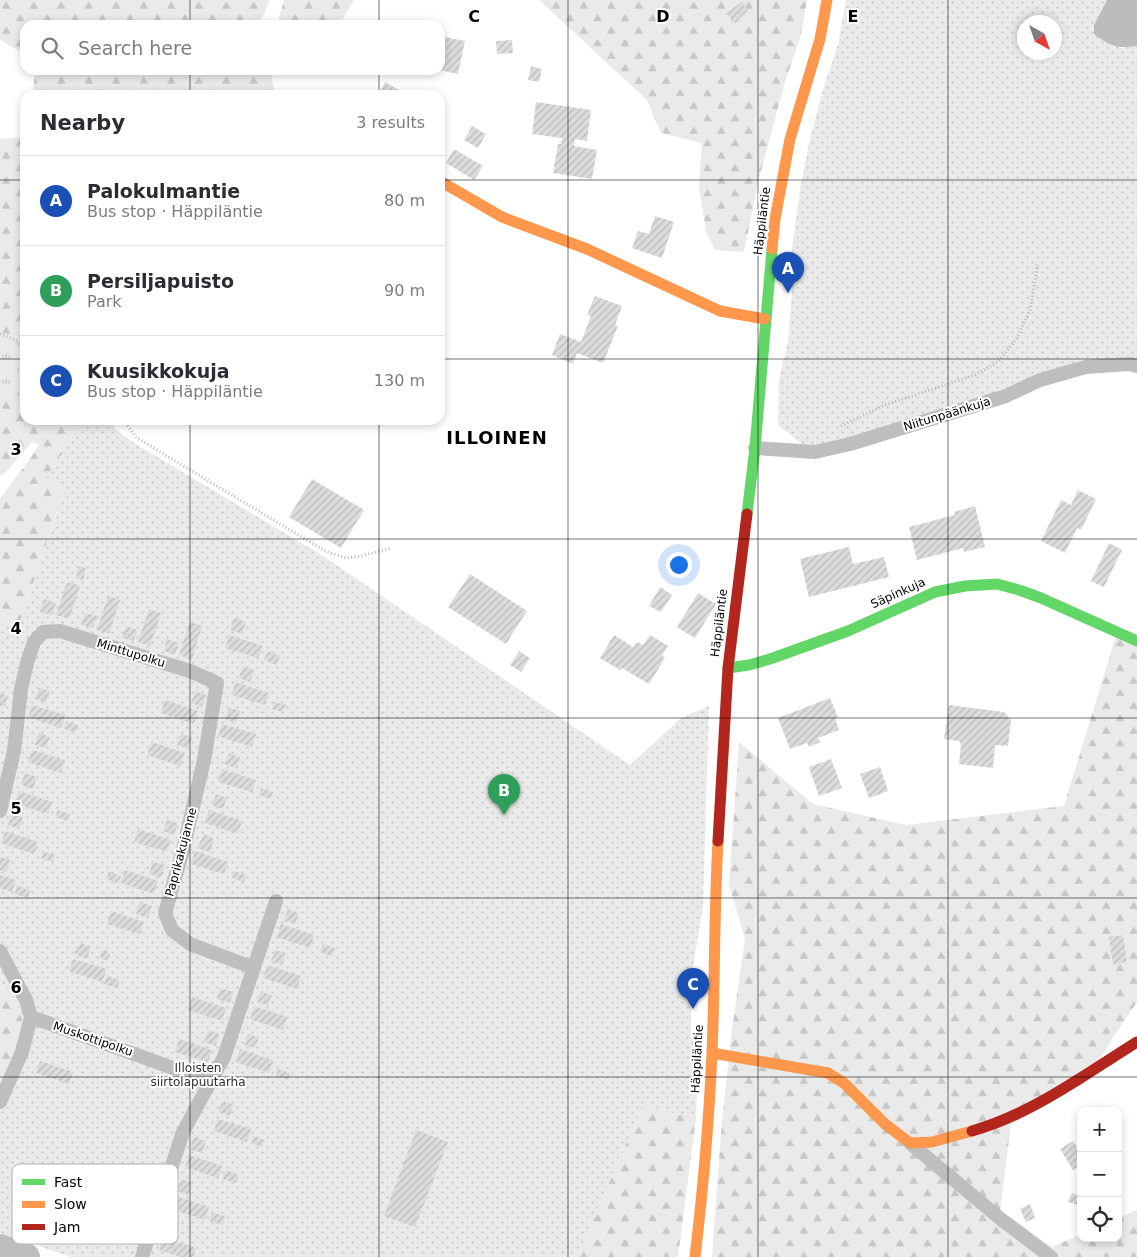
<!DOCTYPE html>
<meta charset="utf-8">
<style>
:root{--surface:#fff;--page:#f2f2f3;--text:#2b2b33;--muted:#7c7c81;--line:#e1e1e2;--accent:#0f766e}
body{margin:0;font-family:"DejaVu Sans",sans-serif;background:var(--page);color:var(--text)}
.controls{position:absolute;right:15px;bottom:15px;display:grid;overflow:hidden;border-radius:10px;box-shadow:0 2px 8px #0003}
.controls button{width:45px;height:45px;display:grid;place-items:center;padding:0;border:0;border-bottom:1px solid var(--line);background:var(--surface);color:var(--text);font:25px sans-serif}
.compass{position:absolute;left:1017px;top:15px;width:45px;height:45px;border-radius:50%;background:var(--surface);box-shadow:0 2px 8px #0003;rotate:140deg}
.you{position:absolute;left:678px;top:564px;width:18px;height:18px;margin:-12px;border:4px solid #fff;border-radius:50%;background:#1a73e8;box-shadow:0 0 0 8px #1a73e833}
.badge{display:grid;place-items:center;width:32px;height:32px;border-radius:50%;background:var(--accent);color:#fff;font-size:16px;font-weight:700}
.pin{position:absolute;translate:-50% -41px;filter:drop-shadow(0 1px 2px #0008)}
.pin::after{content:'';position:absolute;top:26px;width:18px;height:15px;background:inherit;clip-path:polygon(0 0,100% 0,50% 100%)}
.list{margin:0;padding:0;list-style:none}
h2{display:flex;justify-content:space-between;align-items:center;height:65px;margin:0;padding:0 20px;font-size:21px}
h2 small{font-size:16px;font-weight:400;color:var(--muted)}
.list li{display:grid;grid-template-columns:32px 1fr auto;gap:15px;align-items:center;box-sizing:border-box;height:90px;padding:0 20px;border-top:1px solid var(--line)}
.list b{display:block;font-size:19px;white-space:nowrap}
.list p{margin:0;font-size:16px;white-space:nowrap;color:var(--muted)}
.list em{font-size:16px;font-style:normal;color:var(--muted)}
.icon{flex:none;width:28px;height:28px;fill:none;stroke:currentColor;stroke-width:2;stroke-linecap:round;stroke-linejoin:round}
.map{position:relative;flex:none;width:1137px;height:1257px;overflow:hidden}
.search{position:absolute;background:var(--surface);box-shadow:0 2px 8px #0003;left:20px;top:20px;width:425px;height:55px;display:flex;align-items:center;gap:12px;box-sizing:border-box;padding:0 18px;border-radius:15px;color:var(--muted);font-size:19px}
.panel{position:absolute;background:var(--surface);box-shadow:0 2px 8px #0003;left:20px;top:90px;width:425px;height:335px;border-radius:15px}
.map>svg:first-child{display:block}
</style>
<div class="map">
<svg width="1137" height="1257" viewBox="0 0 1137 1257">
<defs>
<pattern id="grass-tufts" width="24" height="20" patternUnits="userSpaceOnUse" patternTransform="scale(1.25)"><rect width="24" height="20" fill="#eaeaea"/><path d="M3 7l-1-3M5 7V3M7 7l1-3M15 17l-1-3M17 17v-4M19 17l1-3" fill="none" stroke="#c7c7c7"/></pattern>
<pattern id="forest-firs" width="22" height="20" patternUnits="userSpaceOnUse" patternTransform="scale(1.25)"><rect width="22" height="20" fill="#eaeaea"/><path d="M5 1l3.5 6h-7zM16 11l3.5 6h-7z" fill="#c7c7c7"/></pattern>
<pattern id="park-dots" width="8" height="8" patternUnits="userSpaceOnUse" patternTransform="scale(1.25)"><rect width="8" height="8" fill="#eaeaea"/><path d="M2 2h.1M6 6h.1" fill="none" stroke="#c7c7c7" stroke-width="1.8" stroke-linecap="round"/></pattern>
<pattern id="building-hatch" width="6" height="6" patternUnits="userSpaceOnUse" patternTransform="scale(1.25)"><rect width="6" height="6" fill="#dcdcdc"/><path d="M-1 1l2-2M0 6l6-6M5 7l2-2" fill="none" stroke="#bbb"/></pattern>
</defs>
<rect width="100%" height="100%" fill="#fff"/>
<path fill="url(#grass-tufts)" d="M0 332 25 339V401L0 393Z"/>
<path fill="url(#forest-firs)" d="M0 0H270L259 25H25V54L0 40Z
M284 0H354L339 25H277Z
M539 0H807L801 35 785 82 758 182 744 252 715 250 706 231 699 187 702 143 661 133 647 100Z
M35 70H271L273 86 279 95H33Z
M25 137V339L0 332V139Z
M0 393 25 401V420H81L85 422 46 477 64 490 20 623 0 628V499L32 456 39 444 32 442 6 472 0 476Z
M1117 632 1137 641V1002L1111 1041 1086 1083 1011 1124 1000 1211 1052 1247 1081 1234V1238H1118V1218L1137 1210V1257H712L721 1132 731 1037 745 938 729 885 739 742 813 804 906 825 1064 806Z
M0 974C8 988 19 1003 22 1019 26 1037 7 1073 0 1090Z
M643 1104 696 1119 678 1257H577Z"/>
<path fill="url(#park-dots)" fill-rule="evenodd" d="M846 0H1107L1094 25 1120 48 1137 46V359L1130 357 1003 390 848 438 814 445H803L778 425 779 379 788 342 792 293 791 256 800 190 809 143 822 93 838 44ZM1024 22H1054V52H1024Z
M86 420H110L115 429 134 443 323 556 630 765 681 718 709 706 703 906 691 979V1035L698 1058 696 1119 643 1105 577 1257H71L0 1233V1090L19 1046 23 1022 19 1009 0 974V628L20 623 64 491 46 477Z"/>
<path fill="#bcbcbc" d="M1107 0H1137V46C1115 49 1111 46 1094 34V25Z"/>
<path fill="url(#building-hatch)" d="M742 2 748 10 735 23 726 13Z
M440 36 465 41 458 74 440 70Z
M512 40 513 53 497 54 496 41Z
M531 66 542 69 539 82 528 80Z
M385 82 406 94 405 95 379 94Z
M536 102 591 110 587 141 575 139 574 146 597 150 592 179 553 173 558 144H561L562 138 532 134Z
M472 126 486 134 478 148 464 140Z
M454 149 483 166 474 180 446 163Z
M655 216 674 222 662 258 632 248 638 231 649 234Z
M595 296 622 306 615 325 618 326 603 363 577 353 573 364 552 355 560 334 581 342 591 316 587 315Z
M312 479 364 510 341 548 289 517Z
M1078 490 1096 499 1081 530 1077 528 1065 553 1041 541 1061 500 1071 505Z
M975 506 985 547 964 552 963 548 917 560 909 527 955 515 954 512Z
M1109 543 1122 550 1104 587 1091 581Z
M849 547 853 564 884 557 889 577 809 597 800 559Z
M79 566 86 568 83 580 76 578Z
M470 574 527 611 506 644 448 607Z
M67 582 80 586 69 619 56 615Z
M660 587 672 595 661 612 649 606Z
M698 593 716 604 695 638 677 627Z
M108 596 120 600 109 634 97 630Z
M44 599 56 603 52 615 40 612Z
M149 609 161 613 150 646 138 642Z
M85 613 97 616 93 628 81 625Z
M234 618 246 622 242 634 230 630Z
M190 622 202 626 192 660 179 655Z
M126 626 137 630 134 641 122 638Z
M229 635 263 646 258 658 225 648Z
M614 635 633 647 637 642 643 645 650 635 668 646 662 656 665 658 649 684 622 668 620 670 600 658Z
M167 639 179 643 175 655 164 651Z
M267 651 280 656 276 665 264 660Z
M519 651 530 658 521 672 510 665Z
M243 666 254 670 250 682 239 678Z
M235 682 269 693 265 705 232 695Z
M39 688 50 691 46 703 35 699Z
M195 691 206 695 202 707 191 703Z
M0 693 8 696 5 707 0 706Z
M830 698 838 717 835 718 839 730 818 738 820 742 809 747 807 743 790 749 778 718Z
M165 700 198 711 194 724 161 713Z
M274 702 286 705 283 712 272 709Z
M32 705 65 715 61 728 28 717Z
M949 705 1004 712 1011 720 1008 746 995 745 993 768 959 764 961 744 959 741 944 739Z
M229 708 240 711 236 723 225 719Z
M66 721 78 725 76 732 64 729Z
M222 724 256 734 252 747 218 736Z
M39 733 50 737 46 748 35 745Z
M181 734 192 737 188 749 177 745Z
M152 742 185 753 180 766 147 755Z
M32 750 65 760 61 773 28 762Z
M229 753 240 757 237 768 224 764Z
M831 759 842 788 819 796 809 767Z
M880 767 888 791 869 798 860 774Z
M222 769 256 780 252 792 218 782Z
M25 773 37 777 33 789 21 785Z
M261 788 273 792 271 799 259 795Z
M19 791 52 802 48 814 14 803Z
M216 794 227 798 223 809 212 805Z
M57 810 70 814 67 821 56 817Z
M209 810 242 821 238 834 205 823Z
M11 813 23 817 19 829 8 825Z
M167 820 178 823 174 835 163 831Z
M138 829 171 840 167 852 134 842Z
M5 831 38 842 34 854 1 843Z
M204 834 214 839 210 852 197 848Z
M43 851 55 855 53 862 41 858Z
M195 851 228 862 224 874 191 864Z
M0 857 10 860 6 872 0 870Z
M153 862 165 865 161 877 149 874Z
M125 870 158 881 154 894 121 883Z
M234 871 246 875 244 882 232 878Z
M109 872 121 876 118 883 106 879Z
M0 875 16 880 12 892 0 888Z
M17 885 30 891 28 898 15 894Z
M140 902 152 906 148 918 136 914Z
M288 909 299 913 295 924 284 921Z
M111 911 144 922 140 934 107 924Z
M281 924 314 935 310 948 277 937Z
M1123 935 1127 962 1113 964 1109 937Z
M80 943 91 947 87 959 74 954 76 950H78Z
M323 944 335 948 332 956 320 952Z
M106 950 110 954 109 959 103 960 100 956 101 951Z
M275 950 286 953 282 965 271 961Z
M73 959 107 969 102 982 69 971Z
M267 965 301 976 297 989 263 978Z
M107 975 120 981 117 988 104 984Z
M220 988 233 992 230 1003 217 999Z
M261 991 272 995 268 1006 257 1002Z
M192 997 226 1008 222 1021 188 1010Z
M254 1006 287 1017 283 1030 250 1019Z
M208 1030 219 1034 216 1046 204 1042Z
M248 1034 259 1037 255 1048 244 1045Z
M179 1039 212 1050 208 1062 175 1052Z
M240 1049 273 1060 269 1073 236 1062Z
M40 1061 73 1072 69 1084 36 1073Z
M278 1069 290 1073 288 1080 276 1076Z
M222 1101 233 1104 230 1116 218 1112Z
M218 1119 251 1129 247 1142 214 1131Z
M416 1130 448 1142 415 1227 384 1216Z
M253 1136 265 1140 262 1147 251 1143Z
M194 1137 206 1141 202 1153 190 1149Z
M1073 1141 1077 1147 1081 1145V1165L1073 1170 1060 1149Z
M189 1155 222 1166 218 1178 185 1167Z
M226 1170 239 1175 236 1183 223 1179Z
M181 1179 192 1183 188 1195 177 1191Z
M1072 1193 1081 1196V1206L1068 1202Z
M176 1196 209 1207 205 1220 172 1209Z
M1030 1204 1035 1218 1026 1222 1020 1209Z
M212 1212 225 1216 222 1225 209 1221Z
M167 1219 179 1223 175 1235 164 1231Z
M163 1237 196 1248 193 1257H181L159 1250Z"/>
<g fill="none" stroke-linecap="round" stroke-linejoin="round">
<path stroke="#b8b8b8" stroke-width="3" stroke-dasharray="1 2.5" stroke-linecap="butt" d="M0 334 25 344
M123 420 137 438 325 551 346 558 361 556 392 548
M841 426 885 405 975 375 999 361 1017 338 1030 310 1038 263"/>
<path stroke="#bebebe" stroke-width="14" d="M755 448 815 452 850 444 1006 396 1040 380 1086 367 1130 364 1137 366
M0 811 14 751 21 689 27 663 34 642 43 632 60 631 190 671 217 683 204 760 183 850 165 913 172 930 190 944 254 968
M0 951 26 1000 31 1017 22 1052 0 1102
M31 1017 212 1082
M911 1144 1002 1220 1051 1257
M142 1257 183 1132 224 1057 276 901"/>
<path stroke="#bebebe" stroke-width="28" d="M0 1248 26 1257"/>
<path stroke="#63d668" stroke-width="11" d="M747 514 755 448 772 249
M728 668 749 665 770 659 848 631 935 592 965 586 997 584 1019 590 1041 598 1137 641"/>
<path stroke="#ff974d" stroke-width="11" d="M440 181 502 217 587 249 720 311 765 319
M772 249 775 219 790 139 820 39 827 0
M712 1053 828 1073 844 1083 885 1124 910 1143 932 1142 972 1131
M695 1257C703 1189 709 1121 712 1053 715 982 714 912 718 841"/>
<path stroke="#b3261e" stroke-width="11" d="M718 841 728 668 747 514
M972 1131C1032 1114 1084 1075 1137 1042"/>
</g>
<path fill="none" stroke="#000" stroke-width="1" stroke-opacity="0.55" d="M190 0V25M379 0V25M568 0V1257M758 0V1257M948 0V1257M190 70V95M379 70V95M0 180H25M440 180H1137M0 359H25M440 359H1137M190 420V1257M379 420V1257M0 539H1137M0 718H1137M0 898H1137M0 1077H1137"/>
<g text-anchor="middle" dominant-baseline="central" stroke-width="4" stroke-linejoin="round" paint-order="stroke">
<g font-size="12" fill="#000" stroke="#fff">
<text transform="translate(762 221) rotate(-83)">Häppiläntie</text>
<text transform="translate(947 414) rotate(-17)">Niitunpäänkuja</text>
<text transform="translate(898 593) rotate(-24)">Säpinkuja</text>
<text transform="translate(719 623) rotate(-83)">Häppiläntie</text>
<text transform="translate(131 653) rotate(17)">Minttupolku</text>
<text transform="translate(181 852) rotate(-75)">Paprikakujanne</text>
<text transform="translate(93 1039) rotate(19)">Muskottipolku</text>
<text transform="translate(697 1059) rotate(-87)">Häppiläntie</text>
</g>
<g font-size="12" fill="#2f2f2f" stroke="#fff">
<text x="198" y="1068">Illoisten<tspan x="198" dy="14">siirtolapuutarha</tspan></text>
</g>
<g font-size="18" font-weight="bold" letter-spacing="1" fill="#000" stroke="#fff">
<text x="497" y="437">ILLOINEN</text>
</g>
</g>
<rect x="12" y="1164" width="166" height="80" rx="8" fill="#fff" stroke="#b2b2b2" stroke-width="1"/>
<rect x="22" y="1179" width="23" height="6" fill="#63d668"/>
<rect x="22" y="1201" width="23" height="7" fill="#ff974d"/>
<rect x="22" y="1224" width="23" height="6" fill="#b3261e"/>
<g font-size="14" fill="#000">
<text x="54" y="1187">Fast</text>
<text x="54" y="1209">Slow</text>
<text x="54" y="1232">Jam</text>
</g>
<g font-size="16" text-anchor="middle" font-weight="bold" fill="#000" stroke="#fff" stroke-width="4" stroke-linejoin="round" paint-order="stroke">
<text x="474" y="22">C</text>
<text x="663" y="22">D</text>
<text x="853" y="22">E</text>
<text x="16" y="455">3</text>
<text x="16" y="634">4</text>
<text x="16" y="814">5</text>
<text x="16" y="993">6</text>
</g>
</svg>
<div class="controls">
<button>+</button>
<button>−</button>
<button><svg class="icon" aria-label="locate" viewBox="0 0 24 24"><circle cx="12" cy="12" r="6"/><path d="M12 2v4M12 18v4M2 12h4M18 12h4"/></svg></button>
</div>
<svg class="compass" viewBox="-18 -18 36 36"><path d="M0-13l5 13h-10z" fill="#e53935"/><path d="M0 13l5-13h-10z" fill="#7c7c81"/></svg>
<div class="you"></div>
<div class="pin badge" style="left:788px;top:293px;background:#1a4fb4">A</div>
<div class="pin badge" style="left:504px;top:815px;background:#2e9e5b">B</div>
<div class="pin badge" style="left:693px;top:1009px;background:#1a4fb4">C</div>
<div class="search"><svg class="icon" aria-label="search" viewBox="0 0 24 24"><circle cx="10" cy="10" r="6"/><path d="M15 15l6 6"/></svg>Search here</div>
<section class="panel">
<h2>Nearby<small>3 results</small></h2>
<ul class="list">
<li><span class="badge" style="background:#1a4fb4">A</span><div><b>Palokulmantie</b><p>Bus stop · Häppiläntie</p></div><em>80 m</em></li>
<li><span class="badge" style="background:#2e9e5b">B</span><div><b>Persiljapuisto</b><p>Park</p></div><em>90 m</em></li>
<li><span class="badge" style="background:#1a4fb4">C</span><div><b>Kuusikkokuja</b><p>Bus stop · Häppiläntie</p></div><em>130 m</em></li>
</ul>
</section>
</div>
